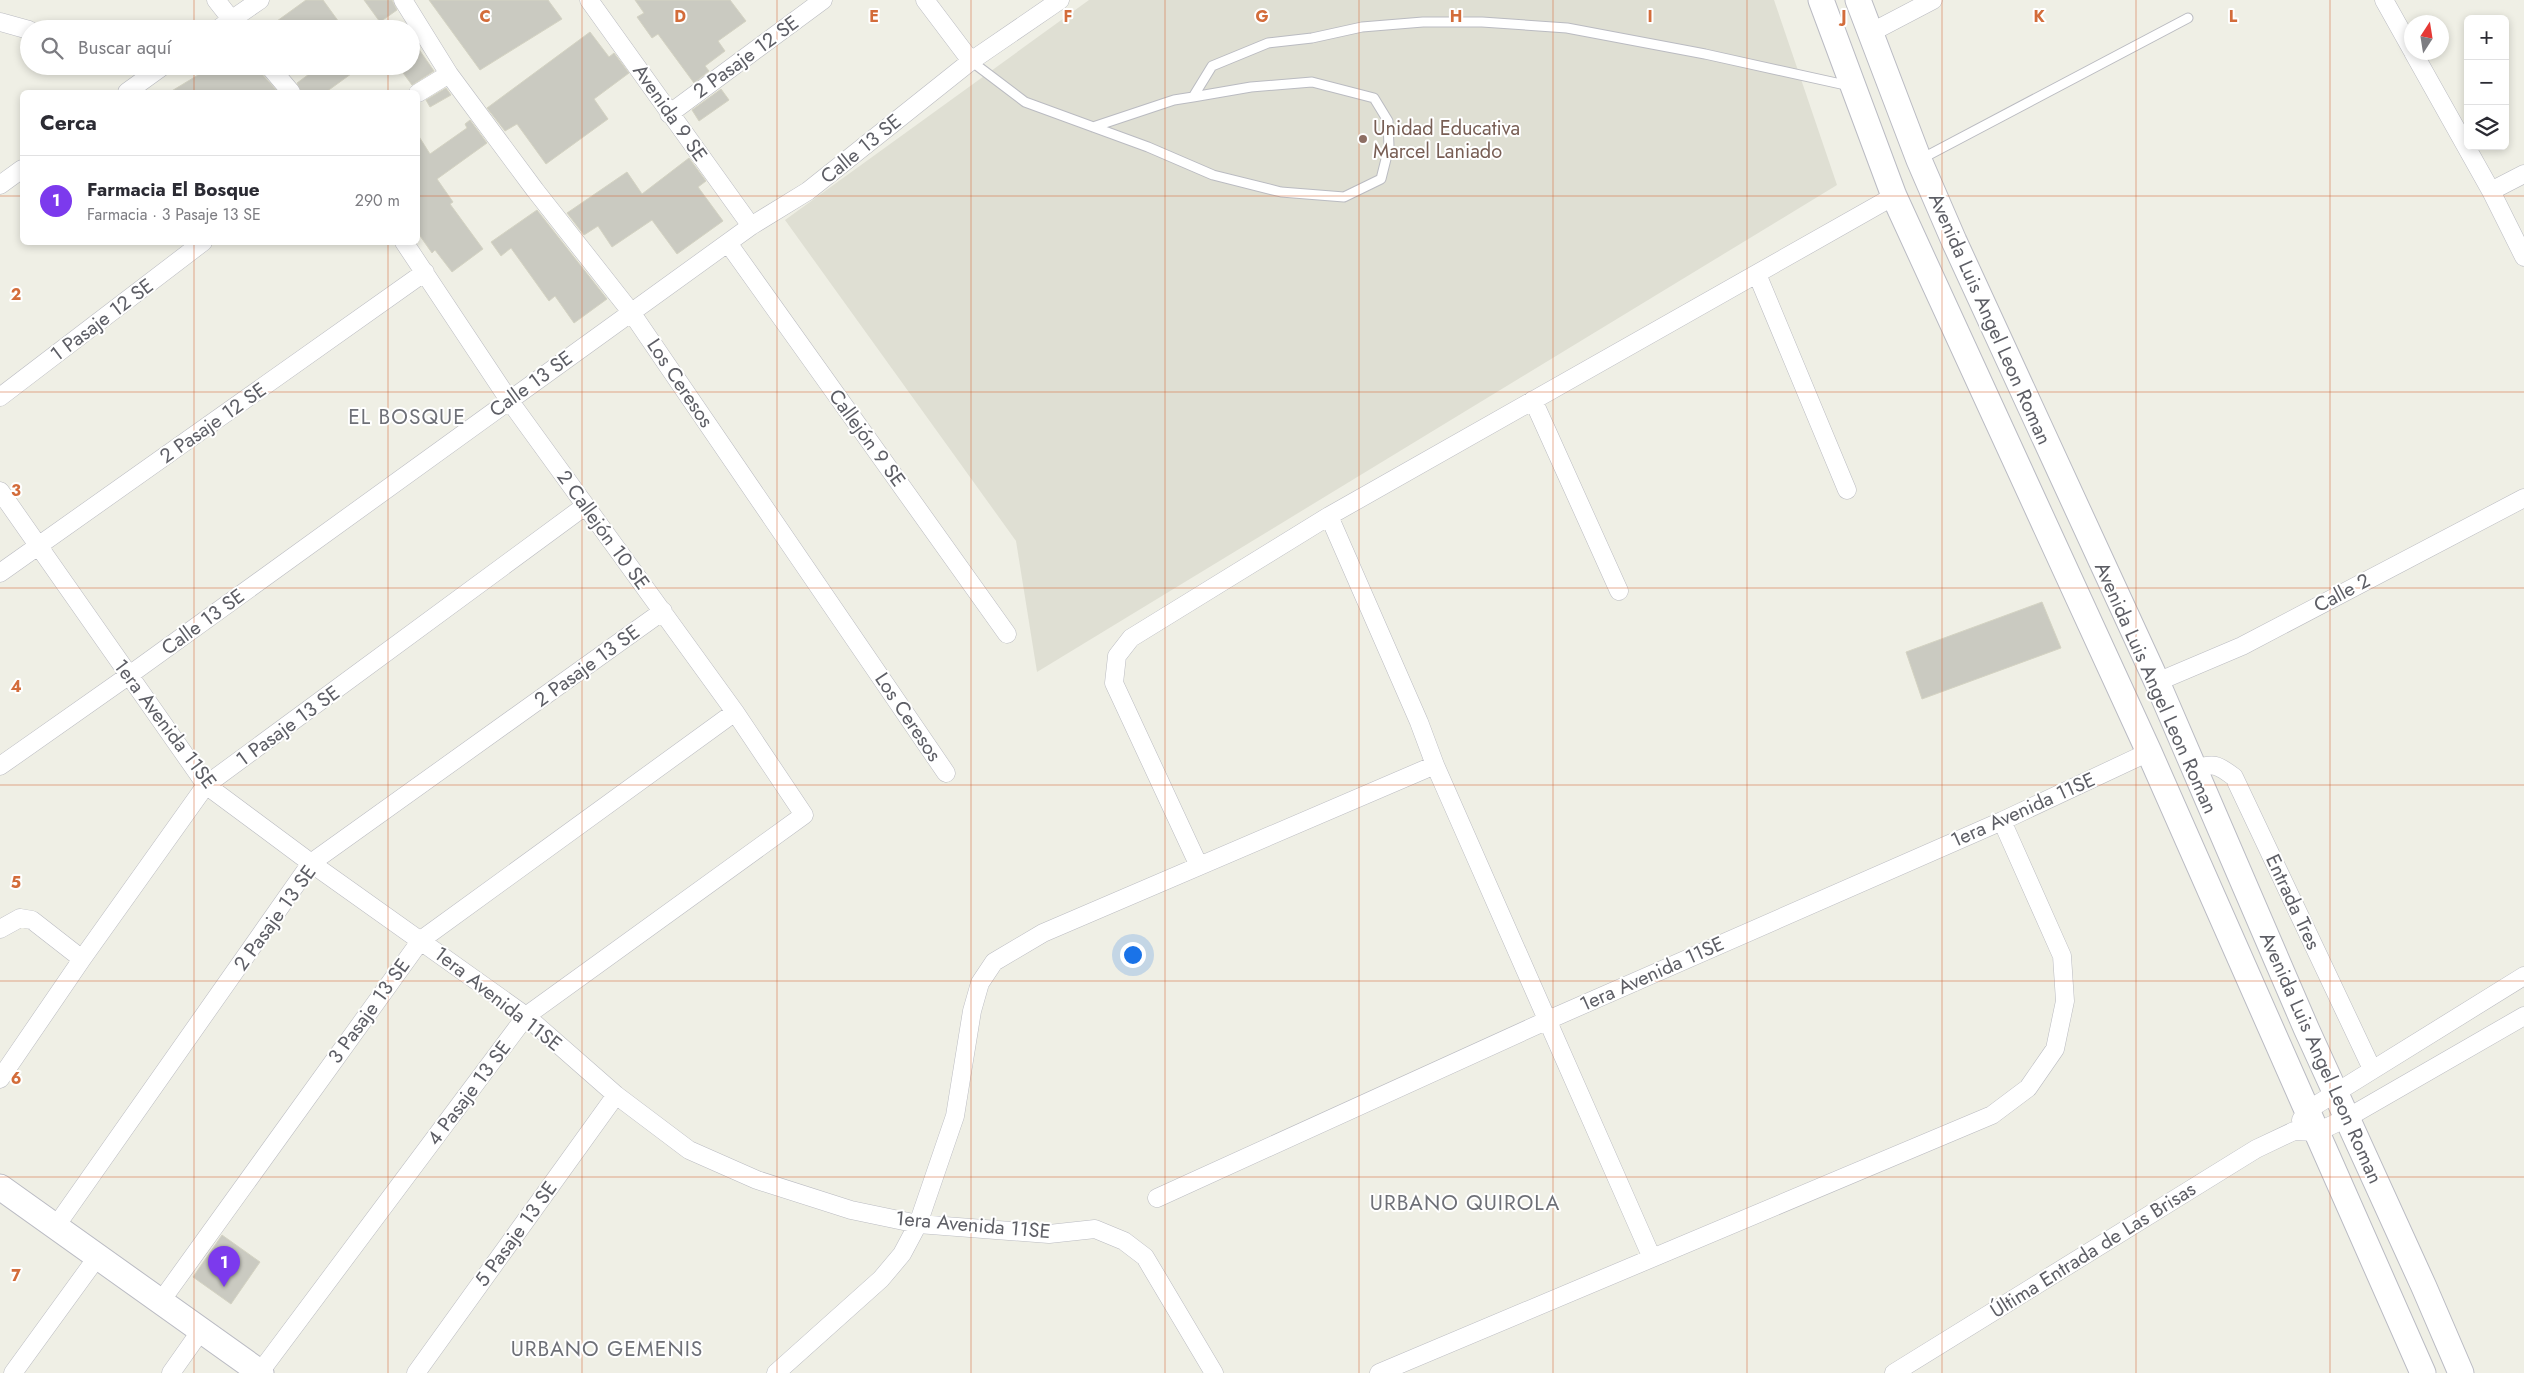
<!DOCTYPE html>
<html lang="es">
<meta charset="utf-8">
<style>
:root{--surface:#fff;--page:#f7f7f7;--text:#2b2b33;--muted:#7c7c81;--line:#e1e1e2;--accent:#7c3aed}
body{margin:0;font-family:Jost,sans-serif;background:var(--page);color:var(--text)}
.controls{position:absolute;right:15px;top:15px;display:grid;overflow:hidden;border-radius:8px;box-shadow:0 2px 8px #0003}
.controls button{width:45px;height:45px;display:grid;place-items:center;padding:0;border:0;border-bottom:1px solid var(--line);background:var(--surface);color:var(--text);font:25px sans-serif}
.compass{position:absolute;left:2404px;top:15px;width:45px;height:45px;border-radius:50%;background:var(--surface);box-shadow:0 2px 8px #0003;rotate:12deg}
.you{position:absolute;left:1132px;top:954px;width:18px;height:18px;margin:-12px;border:4px solid #fff;border-radius:50%;background:#1a73e8;box-shadow:0 0 0 8px #1a73e833}
.badge{display:grid;place-items:center;width:32px;height:32px;border-radius:50%;background:var(--accent);color:#fff;font-size:16px;font-weight:700}
.pin{position:absolute;translate:-50% -41px;filter:drop-shadow(0 1px 2px #0008)}
.pin::after{content:'';position:absolute;top:26px;width:18px;height:15px;background:inherit;clip-path:polygon(0 0,100% 0,50% 100%)}
.list{margin:0;padding:0;list-style:none}
h2{display:flex;justify-content:space-between;align-items:center;height:65px;margin:0;padding:0 20px;font-size:21px}
h2 small{font-size:16px;font-weight:400;color:var(--muted)}
.list li{display:grid;grid-template-columns:32px 1fr auto;gap:15px;align-items:center;box-sizing:border-box;height:90px;padding:0 20px;border-top:1px solid var(--line)}
.list b{display:block;font-size:19px;white-space:nowrap}
.list p{margin:0;font-size:16px;white-space:nowrap;color:var(--muted)}
.list em{font-size:16px;font-style:normal;color:var(--muted)}
.icon{flex:none;width:28px;height:28px;fill:none;stroke:currentColor;stroke-width:2;stroke-linecap:round;stroke-linejoin:round}
.map{position:relative;flex:none;width:2524px;height:1373px;overflow:hidden}
.search{position:absolute;background:var(--surface);box-shadow:0 2px 8px #0003;left:20px;top:20px;width:400px;height:55px;display:flex;align-items:center;gap:12px;box-sizing:border-box;padding:0 18px;border-radius:28px;color:var(--muted);font-size:19px}
.panel{position:absolute;background:var(--surface);box-shadow:0 2px 8px #0003;left:20px;top:90px;width:400px;height:155px;border-radius:8px}
.map>svg:first-child{display:block}
</style>
<div class="map">
<svg width="2524" height="1373" viewBox="0 0 2524 1373">
<rect width="100%" height="100%" fill="#efefe5"/>
<path fill="#dfdfd3" d="M1089 0H1774L1837 185 1037 672 1016 541 785 220Z"/>
<path fill="#cacac1" stroke="#d4d3c3" d="M306 0H323L344 29H266Z
M364 0H392L397 10 380 22Z
M429 0H548L562 19 480 70Z
M635 0H730L746 21 718 41 725 51 705 66 709 71 694 83 658 34 652 38 637 17 644 13Z
M590 32 609 57 614 53 629 73 594 99 608 119 546 164 517 124 505 131 487 108Z
M411 38 434 71 412 85 398 66H411Z
M213 66H259L261 73 278 92H170Z
M320 66H362L326 92H301L297 83Z
M446 88 451 95 430 107 426 100Z
M721 89 729 100 699 121 692 110Z
M470 120 487 143 437 179 453 202 450 204 483 249 452 272 435 250 432 253 418 233V135L430 154 467 128 465 124Z
M689 158 706 181 698 187 723 221 677 254 652 220 612 247 598 226 584 235 567 213 627 172 642 194Z
M537 210 607 299 574 323 555 296 549 301 511 248 501 256 491 242Z
M2042 602 2061 648 1922 699 1906 652Z
M222 1235 260 1262 231 1304 193 1277Z"/>
<g fill="none" stroke-linecap="round" stroke-linejoin="round">
<g stroke="#babbc1" stroke-width="11">
<path id="lane" d="M971 61 1025 102 1148 147 1213 175 1281 192 1344 197 1381 179 1389 147 1388 121 1374 98 1312 82 1251 87 1193 97
M1093 127 1174 100 1193 97 1212 66 1268 43 1312 38 1362 27 1423 22H1482L1567 28 1705 54 1850 86
M1921 159 2188 18"/>
</g>
<g stroke="#babbc1" stroke-width="19">
<path id="street" d="M216 0 238 28
M403 0 449 74 535 190 631 312 946 773
M589 0 751 226
M925 0 971 61
M2384 0 2412 50
M0 22 29 30
M218 29 260 0
M1870 33 1933 0
M2413 52 2491 191 2524 257
M269 66 291 92
M127 92 163 66
M418 93 449 74
M669 114 823 0
M0 185 22 169
M2491 191 2524 174
M728 243 1007 634
M1757 274 1847 490
M0 397 203 242
M1533 400 1619 591
M0 491 206 785 311 863 526 1016 616 1095 689 1150 757 1180 851 1210 918 1224 1049 1234 1095 1229 1124 1241 1145 1257 1214 1373
M1329 516 1419 722 1435 765 1652 1258
M0 573 425 272
M2157 682 2242 646 2524 498
M0 766 128 676 751 226 808 191 971 61 1060 0
M2193 769C2214 763 2217 764 2234 777L2372 1069
M1199 866 1114 683 1117 656 1131 638 1329 516 1894 196
M0 929 20 918 32 920 82 959
M0 1079 82 959 206 785 585 506
M2301 1120 2308 1110 2524 976
M1157 1198 1548 1020 2002 821 2149 752
M56 1226 311 863 663 611
M161 1301 421 940 735 712
M260 1372 526 1016 804 815 735 712 509 400 404 242
M13 1373 98 1256
M171 1373 202 1329
M416 1373 616 1095
M776 1373 881 1279 902 1254 918 1224 955 1116 972 1011 980 983 994 962 1043 933 1435 765
M1379 1373 1992 1115 2028 1088 2055 1049 2065 1001 2062 956 2002 821
M1894 1373 2256 1149 2294 1131 2317 1132 2347 1118 2524 1016"/>
</g>
<g stroke="#babbc3" stroke-width="27">
<path id="secondary" d="M1821 0 1894 196 2149 752 2423 1373
M1858 0 1919 160 1954 241 2157 682 2306 1028 2424 1287 2461 1373
M0 1187 261 1373"/>
</g>
<use href="#lane" stroke="#fff" stroke-width="9"/>
<use href="#street" stroke="#fff" stroke-width="18"/>
<use href="#secondary" stroke="#fff" stroke-width="25"/>
</g>
<path fill="none" stroke="#d36c3a" stroke-width="1" stroke-opacity="0.55" d="M194 0V29M388 0V29M582 0V1373M777 0V1373M971 0V1373M1165 0V1373M1359 0V1373M1553 0V1373M1747 0V1373M1942 0V1373M2136 0V1373M2330 0V1373M194 66V92M388 66V92M0 196H22M418 196H2524M194 242V1373M388 242V1373M0 392H2524M0 588H2524M0 785H2524M0 981H2524M0 1177H2524"/>
<circle fill="#8d6e63" stroke="#fff" stroke-width="2" cx="1363" cy="139" r="5"/>
<g text-anchor="middle" dominant-baseline="central" stroke-width="4" stroke-linejoin="round" paint-order="stroke">
<g font-size="20" fill="#5d5e65" stroke="#fff">
<text transform="translate(746 57) rotate(-36)">2 Pasaje 12 SE</text>
<text transform="translate(670 113) rotate(55)">Avenida 9 SE</text>
<text transform="translate(861 149) rotate(-39)">Calle 13 SE</text>
<text transform="translate(1990 319) rotate(66)">Avenida Luis Angel Leon Roman</text>
<text transform="translate(102 320) rotate(-37)">1 Pasaje 12 SE</text>
<text transform="translate(680 383) rotate(56)">Los Ceresos</text>
<text transform="translate(531 384) rotate(-36)">Calle 13 SE</text>
<text transform="translate(213 423) rotate(-35)">2 Pasaje 12 SE</text>
<text transform="translate(867 438) rotate(54)">Callejón 9 SE</text>
<text transform="translate(603 530) rotate(54)">2 Callejón 10 SE</text>
<text transform="translate(2342 593) rotate(-28)">Calle 2</text>
<text transform="translate(203 622) rotate(-36)">Calle 13 SE</text>
<text transform="translate(587 666) rotate(-36)">2 Pasaje 13 SE</text>
<text transform="translate(2156 688) rotate(66)">Avenida Luis Angel Leon Roman</text>
<text transform="translate(908 717) rotate(56)">Los Ceresos</text>
<text transform="translate(165 724) rotate(53)">1era Avenida 11SE</text>
<text transform="translate(288 726) rotate(-36)">1 Pasaje 13 SE</text>
<text transform="translate(2023 810) rotate(-24)">1era Avenida 11SE</text>
<text transform="translate(2293 902) rotate(65)">Entrada Tres</text>
<text transform="translate(275 918) rotate(-54)">2 Pasaje 13 SE</text>
<text transform="translate(1652 974) rotate(-24)">1era Avenida 11SE</text>
<text transform="translate(498 999) rotate(38)">1era Avenida 11SE</text>
<text transform="translate(369 1011) rotate(-54)">3 Pasaje 13 SE</text>
<text transform="translate(2321 1058) rotate(66)">Avenida Luis Angel Leon Roman</text>
<text transform="translate(469 1093) rotate(-53)">4 Pasaje 13 SE</text>
<text transform="translate(973 1225) rotate(5)">1era Avenida 11SE</text>
<text transform="translate(516 1234) rotate(-54)">5 Pasaje 13 SE</text>
<text transform="translate(2093 1250) rotate(-32)">Última Entrada de Las Brisas</text>
</g>
<g font-size="20" fill="#785e54" stroke="#fff" text-anchor="start">
<text x="1373" y="128">Unidad Educativa<tspan x="1373" dy="23">Marcel Laniado</tspan></text>
</g>
<g font-size="21" letter-spacing="1" fill="#6e7077" stroke="#fff">
<text x="407" y="417">EL BOSQUE</text>
<text x="1465" y="1203">URBANO QUIROLA</text>
<text x="607" y="1349">URBANO GEMENIS</text>
</g>
</g>
<g font-size="16" text-anchor="middle" font-weight="bold" fill="#d36c3a" stroke="#fff" stroke-width="4" stroke-linejoin="round" paint-order="stroke">
<text x="485" y="22">C</text>
<text x="680" y="22">D</text>
<text x="874" y="22">E</text>
<text x="1068" y="22">F</text>
<text x="1262" y="22">G</text>
<text x="1456" y="22">H</text>
<text x="1650" y="22">I</text>
<text x="1844" y="22">J</text>
<text x="2039" y="22">K</text>
<text x="2233" y="22">L</text>
<text x="16" y="300">2</text>
<text x="16" y="496">3</text>
<text x="16" y="692">4</text>
<text x="16" y="888">5</text>
<text x="16" y="1084">6</text>
<text x="16" y="1281">7</text>
</g>
</svg>
<div class="controls">
<button>+</button>
<button>−</button>
<button><svg class="icon" aria-label="layers" viewBox="0 0 24 24"><path d="M12 4l9 5-9 5-9-5zM3 14l9 5 9-5"/></svg></button>
</div>
<svg class="compass" viewBox="-18 -18 36 36"><path d="M0-13l5 13h-10z" fill="#e53935"/><path d="M0 13l5-13h-10z" fill="#7c7c81"/></svg>
<div class="you"></div>
<div class="pin badge" style="left:224px;top:1287px">1</div>
<div class="search"><svg class="icon" aria-label="search" viewBox="0 0 24 24"><circle cx="10" cy="10" r="6"/><path d="M15 15l6 6"/></svg>Buscar aquí</div>
<section class="panel">
<h2>Cerca<small></small></h2>
<ul class="list">
<li><span class="badge">1</span><div><b>Farmacia El Bosque</b><p>Farmacia · 3 Pasaje 13 SE</p></div><em>290 m</em></li>
</ul>
</section>
</div>
